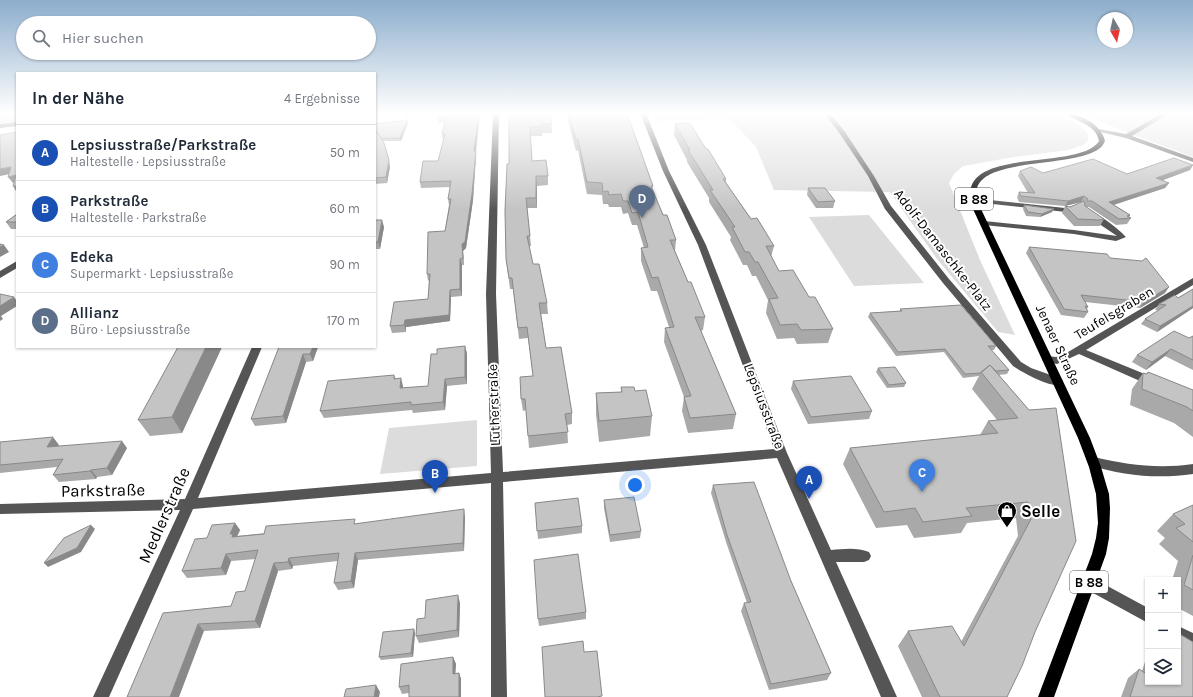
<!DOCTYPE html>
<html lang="de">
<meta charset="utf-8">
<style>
:root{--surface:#fff;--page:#f6f6f7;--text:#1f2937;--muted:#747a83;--line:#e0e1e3;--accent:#ea580c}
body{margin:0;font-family:Karla,sans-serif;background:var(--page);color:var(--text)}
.controls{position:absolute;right:12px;bottom:12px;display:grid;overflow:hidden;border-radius:0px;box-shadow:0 1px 3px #0004}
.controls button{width:36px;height:36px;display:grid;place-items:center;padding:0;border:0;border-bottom:1px solid var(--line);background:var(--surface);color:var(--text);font:20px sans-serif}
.compass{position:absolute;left:1097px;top:12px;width:36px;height:36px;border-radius:50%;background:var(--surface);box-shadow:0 1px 3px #0004;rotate:171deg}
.you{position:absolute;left:635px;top:485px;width:14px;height:14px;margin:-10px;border:3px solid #fff;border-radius:50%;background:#1a73e8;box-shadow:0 0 0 6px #1a73e833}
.badge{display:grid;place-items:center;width:26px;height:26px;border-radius:50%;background:var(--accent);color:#fff;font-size:13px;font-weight:700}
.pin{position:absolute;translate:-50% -33px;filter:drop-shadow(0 1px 2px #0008)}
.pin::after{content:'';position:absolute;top:21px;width:14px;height:12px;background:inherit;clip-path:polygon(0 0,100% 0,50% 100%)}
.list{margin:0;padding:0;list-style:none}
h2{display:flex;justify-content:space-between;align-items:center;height:52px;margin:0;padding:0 16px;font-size:17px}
h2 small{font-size:13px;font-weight:400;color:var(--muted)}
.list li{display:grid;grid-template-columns:26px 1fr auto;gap:12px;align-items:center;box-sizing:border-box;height:56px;padding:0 16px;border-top:1px solid var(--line)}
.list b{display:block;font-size:15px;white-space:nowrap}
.list p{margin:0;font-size:13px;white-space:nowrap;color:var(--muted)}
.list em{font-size:13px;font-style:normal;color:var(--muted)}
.icon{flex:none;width:22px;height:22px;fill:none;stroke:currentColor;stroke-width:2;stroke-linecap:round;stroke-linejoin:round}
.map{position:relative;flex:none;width:1193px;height:697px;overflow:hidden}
.search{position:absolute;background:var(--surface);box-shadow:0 1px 3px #0004;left:16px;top:16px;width:360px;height:44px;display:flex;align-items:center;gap:10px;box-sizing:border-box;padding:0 14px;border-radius:22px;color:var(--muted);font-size:15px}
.panel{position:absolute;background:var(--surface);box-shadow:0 1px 3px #0004;left:16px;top:72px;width:360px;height:276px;border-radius:0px}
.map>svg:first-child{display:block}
</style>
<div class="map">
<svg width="1193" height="697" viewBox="0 0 1193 697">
<rect width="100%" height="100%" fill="#fff"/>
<path fill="#dcdcdc" d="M0 113H17V122L0 124Z
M654 113H1054C1063 117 1100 131 1085 144L1069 150 1014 157 963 166 954 174 949 183 980 260 1015 335 998 332 937 259 890 192 774 190 756 147 729 118 655 121Z
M1080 113H1193V157L1131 134Z
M869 215 924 283 854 286 809 217Z
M477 420V466L380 474 389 428Z"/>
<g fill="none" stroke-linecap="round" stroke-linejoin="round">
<path fill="#555" fill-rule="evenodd" d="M493 113H499L496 294 503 472 774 449 698 245 663 171 640 113H646L669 171 706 245 787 453 831 550C843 549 857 547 869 552L871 556 869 560 864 562H836L897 697H881L777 458 503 482 507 697H491V483L193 509 109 697H93L180 510 0 514V504L185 499 252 347H262L198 498 491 473 486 294Z
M824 113H830L845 132 874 176 891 206 949 279 1008 347 1021 362 1031 368 1062 379 1063 382 1062 385C1051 388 1023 373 1013 366L943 283 885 209 868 176 840 134Z
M1163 113H1170L1132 136 1193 158V162L1126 138 1096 131 1099 129 1126 134Z
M17 122V126L0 128V124Z
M971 198 1065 208 1075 205 1079 207 1066 212 974 202 970 200Z
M1089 213C1098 212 1120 230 1126 237L1116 241 1074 234 984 225 980 223 984 221 1074 230 1117 236 1089 217Z
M17 261V268L0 278V271Z
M1193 278V285L1086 350 1157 379 1158 382 1157 385H1149L1079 354 1057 364 1043 361 1042 359 1047 356 1056 357 1063 355Z
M1094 457C1127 465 1159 469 1193 464V474C1159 479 1123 476 1090 465L1088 462 1090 459Z
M1089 576 1148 608V623L1084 588 1082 583 1084 578Z
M1178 626 1193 633V649L1178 641Z"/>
<path fill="#000" fill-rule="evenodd" d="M1065 113C1080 113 1102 125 1105 141 1104 143 1102 147 1100 148 1076 168 986 157 977 188 975 195 978 202 981 209L1090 438 1101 467 1109 494 1110 508 1109 538 1106 554 1054 697H1038L1092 554 1096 538 1098 523 1096 494 1089 467 1078 438 973 209C949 143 1079 173 1099 141 1096 124 1076 122 1065 113Z"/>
</g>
<path fill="#a9a9a9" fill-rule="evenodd" d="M404 113H410L408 119Z
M438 113H480L476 151V156L473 200 466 248 463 251 464 265H462V296L451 297 450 321 406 327V332L392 333 390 326 428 299 429 280 428 281 427 274 445 231 449 205 448 199 450 187 421 188 420 182 438 161 444 140H443L442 134 445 122 438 123 437 117Z
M551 113 552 133H542V136H530L532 161 548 176V185L537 186V208H527L531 246H529L533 264 547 303 548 314H541L546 348 572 413V424L567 425 568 443 529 448 526 410 523 411 521 399 533 376 528 338 519 339 513 289H510L506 259 511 117Z
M566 113H627L653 186 652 190 663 215 676 240 675 251 688 282 705 317 703 330 701 331 736 414 733 429 688 433 682 411 684 397 664 342 665 328 669 327 657 291H651L641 261V248H644L637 225H632L628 213 623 214 621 207H609L608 204H603L602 195 587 194 578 150 576 151Z
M408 123 401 141H383L390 167 387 183 375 184V134H377L375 131V124Z
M675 124 706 149 726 179V182L751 219 774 246 771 257 779 271 809 297 833 329 828 343 797 344 794 338 777 339 766 313 768 300 756 276H752L747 265H743L730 240 731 237 709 202V198L687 162V160L674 135Z
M1193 165 1190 170 1162 180 1169 183 1165 188 1114 205 1130 215 1129 217 1131 218 1127 224 1116 225 1089 207H1085L1104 219 1100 226H1074L1062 213 1065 206 1019 202 1017 197 1019 192 1028 193 1018 176 1020 171 1043 173 1127 174ZM1081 202H1082L1070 207 1065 206Z
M808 188 835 201 833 208H816L807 195Z
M1024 205 1052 212 1040 217 1026 216 1023 209Z
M17 214V229H11L6 222Z
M375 220 384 227 380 249H375Z
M1029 247 1110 258 1165 293 1140 308 1085 302 1088 307 1087 309 1088 312 1084 318 1061 315 1026 253Z
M1193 289V308L1157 332 1141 324 1145 319 1159 310H1155L1159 304 1178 298Z
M900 309 996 346 994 350H991L1009 370 1007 374 999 375 1029 410 1035 632 1007 697H922L898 646 908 631 961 642 1018 536 1016 518 967 523 961 533 914 538 907 525 876 528 843 464 850 448 980 435 988 421 997 420 972 389 979 376 963 378 944 352 896 356 868 317 870 313 900 311Z
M1193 336V370L1165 356 1146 370 1132 362 1137 355 1189 338Z
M465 346 467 354V384L447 386 445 410 413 413 412 410 324 418 320 411 394 375 396 379 403 386V388L428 386 437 354Z
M178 347H222L182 433 150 436 138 420Z
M279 347H318L313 361 306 362 286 423 255 426 251 419Z
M878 368 906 383 904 387 887 388 876 372Z
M1148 372 1193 390V437L1174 423 1130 405 1132 389 1143 373 1147 374Z
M793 381 872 411 869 419 808 424 791 389Z
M621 387 635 391 652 416 650 436 599 442 596 414V393L621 392Z
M0 442 59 445 58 446 127 448 112 475 97 477 96 479 59 482 53 475 57 467 0 473Z
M713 485 791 581 831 673 827 680 769 690 741 611 744 603H747L726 542 711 493Z
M604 500 641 531 640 538 610 542 604 508Z
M535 503 582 526V533L538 539Z
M1193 505V616L1178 608V580H1172L1178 561 1159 544 1165 538 1157 531 1173 514Z
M465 517 464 551 358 560 354 588 338 590 334 583 338 561 293 566 292 569 278 571 260 628 204 631 163 613 231 606 245 591 256 559 231 561 226 575 187 578 182 571 207 538 235 523 240 530 237 536 357 524Z
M460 603 459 637 419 643 416 636Z
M586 612V619L539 626 538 619Z
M415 633 413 657 381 660 379 657Z
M1148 652V682L1193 697H1121L1128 678 1139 669 1142 671Z
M453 657 456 664 455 673H459L461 679V697H409V693L402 694 399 687Z"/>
<path fill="#898989" d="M409 113H410L408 119V116Z
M479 113H480L475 157 474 151Z
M407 120 408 123 401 141 400 138Z
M476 151V156L473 200 466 248 463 251 464 265 463 258 462 244Z
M389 160 390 167 387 183 386 177Z
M1193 165 1190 170 1153 184 1156 178Z
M11 167 15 173 0 176V169Z
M16 175 17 182 13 183 8 177Z
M536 176 537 186V208L536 198Z
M1169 183 1165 188 1106 207 1109 202Z
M13 186H17V193Z
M1084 196 1081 202 1065 206 1068 201Z
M1054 209 1052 212 1040 217 1042 214Z
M382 220 384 227 380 249 378 242Z
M4 245 9 252 0 257V247Z
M460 259 462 265V296L460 289Z
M1169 287 1165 293 1140 308 1144 302Z
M450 290 451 297 450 321 406 327V332L404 325 405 320Z
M14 297 17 301V306L1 316 3 319 0 321V306Z
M1193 306V308L1157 332 1160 326Z
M465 346 467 354V384L465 377Z
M206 347H222L182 433 172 417Z
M313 347H318L313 361 310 354Z
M1171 349 1165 356 1146 370 1152 362Z
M303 354 306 362 286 423 283 416Z
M401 378 403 386 402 396 400 388Z
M445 379 447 386 445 410 443 402Z
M53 437 59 445 53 454 47 447Z
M122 441 127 448 112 475 107 468Z
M91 470 97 477 96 479 90 471Z
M464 509 465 517 464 551 463 543Z
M235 523 240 530 236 539 237 544 230 534Z
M91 525 95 529 81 552 48 567 44 563Z
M355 553 358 560 354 588 351 581Z
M226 554 231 561 226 575 221 568Z
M289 558 293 566 292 569 288 562Z
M274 563 278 571 260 628 255 621Z
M458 595 460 603 459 637 457 630Z
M198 624 204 631 179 697H170Z
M414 629 415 633 413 657 411 653Z
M453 657 456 664 455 680 453 674Z
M459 673 461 679V697H459Z
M376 685 380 692 379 697H374Z"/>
<path fill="#c4c4c4" stroke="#898989" d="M438 113H479L474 151H476L472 194 465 242 462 244 463 258 460 259V289L450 290 449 315 405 320 404 325 390 326 394 302 428 299 430 274H427L428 232 445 231 451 199H448L451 181 420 182 423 161H438L445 134H442L446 117H437Z
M511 113H551L552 124H541V127H530L532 161 546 160 548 176H536V198H526L530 236H527L533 264H539L547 303H539L546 348 561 347 572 413 565 414 568 432 528 436 525 399H521L520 377 533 376 527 327 518 328 512 278H509L506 259 505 211 507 164H509V117H511Z
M568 113H627L653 186H651L663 215H667L676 240H670L688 282H691L705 317H695L736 414 690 418 684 397 691 396 665 328 674 327 658 277 652 278 641 248 648 247 638 212 632 213 628 201H623L621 194 609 195 608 191 603 192 602 183 587 182 578 139H576Z
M407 120 400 138H381L375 129V124Z
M690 123 706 149H708L726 179H723L751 219 757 218 774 246H766L779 271 793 270 809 297H815L833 329 801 330 797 324 780 325 769 299 778 298 758 262H755L749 252H745L732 227H735L710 190H713L688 150H690L675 124Z
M17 132V186H13L16 175 8 177 11 167 0 169V135Z
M378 133 384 143 389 160 386 177 375 178V134Z
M1174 158 1193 165 1156 178 1169 183 1109 202 1130 215 1127 216 1131 218 1119 219 1092 201H1087L1088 199 1084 196 1068 201 1021 196 1019 192 1035 193 1020 171 1031 167 1043 173 1093 159 1127 174Z
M808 188H825L835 201 818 202Z
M1084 201 1085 206 1104 219 1099 220 1078 219 1065 206 1070 207Z
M1024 205 1054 209 1042 214 1028 212Z
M17 214V222H6Z
M375 220H382L378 242H375Z
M0 244 4 245 0 247Z
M1029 247 1107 254 1110 258 1142 261 1146 258 1169 287 1144 302 1081 295 1088 307 1085 306 1088 312 1064 309Z
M1193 289V306L1160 326 1145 319 1166 305 1159 304 1175 295 1178 298Z
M0 294 14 297 0 306Z
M961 305 996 346H988L1009 370 996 371 990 365 981 373 965 374 945 349 898 352 870 313 902 311 900 309Z
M1174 331 1189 338 1193 336V360L1171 349 1152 362 1137 355Z
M465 346V377L445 379 443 402 411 405V402L320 411 328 381 394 375V379L401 378 400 388 428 386 431 354H437V349Z
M178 347H206L172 417 138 420Z
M279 347H313L310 354H303L283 416 251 419Z
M990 365 1029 410 1056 408 1076 541 1035 632 1022 666 1007 697H940L908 631 952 626 964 646 1031 519 1028 502 966 508 972 516 923 522 915 508 884 512 850 448 998 433 988 421 1018 418 981 372Z
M895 367 906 383 889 385 878 368Z
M1148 372 1193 390V411L1187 407 1142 389 1143 373 1147 374Z
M851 376 872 411 811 417 793 381Z
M621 387H634L635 391 646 390 652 416 599 421 596 393 622 392Z
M53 437 47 447 122 441 107 468 91 470 90 471 53 475 63 459 0 465V442Z
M754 482 791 581 831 673 771 684 744 603 751 602 727 535 713 485Z
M634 497 641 531 610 535 604 500Z
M578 498 582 526 537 531 535 503Z
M1193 505V542L1176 528 1185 524 1173 514Z
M464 509 463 543 355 553 351 581 334 583 339 553 289 558 288 562 274 563 255 621 198 624 170 697H127L163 613 231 606 236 592 245 591 258 550 226 554 221 568 182 571 195 539 207 538 212 525 235 523 230 534H233L232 537 264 534 266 526 355 519 354 524Z
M91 525 77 548 44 563 64 538Z
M578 554 586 612 538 619 534 560Z
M1193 555V590L1184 585Z
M458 595 457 630 416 636 417 619 425 618 426 600Z
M414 629 411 653 379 657 383 632Z
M1178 633 1193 642V697H1130L1139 669 1148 675V682H1178Z
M583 641 584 652 597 651 602 696 597 697H545L542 647Z
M453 657V674L459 673V697H409V685L399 687 401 664Z
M376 685 374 697H344L346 689Z"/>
<linearGradient id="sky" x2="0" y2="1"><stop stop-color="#8cadcc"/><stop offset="0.54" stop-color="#fff"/><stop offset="1" stop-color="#fff" stop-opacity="0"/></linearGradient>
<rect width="1193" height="210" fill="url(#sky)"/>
<defs>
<g id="shop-pin" transform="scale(1)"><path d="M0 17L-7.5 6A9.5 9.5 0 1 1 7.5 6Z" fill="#000" stroke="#fff"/><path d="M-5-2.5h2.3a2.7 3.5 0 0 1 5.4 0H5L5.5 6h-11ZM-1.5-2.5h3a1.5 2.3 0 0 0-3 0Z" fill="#fff"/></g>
</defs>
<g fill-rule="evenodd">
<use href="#shop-pin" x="1007" y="511"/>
</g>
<g text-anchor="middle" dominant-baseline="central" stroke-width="4" stroke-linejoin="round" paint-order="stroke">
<g fill="#fff" stroke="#4c4c4c" stroke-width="1">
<rect x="955" y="188" width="38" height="22" rx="3"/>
<rect x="1070" y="571" width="38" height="22" rx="3"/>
</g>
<g font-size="13" font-weight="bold" fill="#000">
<text x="974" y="199">B 88</text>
<text x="1089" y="582">B 88</text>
</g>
<g font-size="14" fill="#000" stroke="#fff">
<text transform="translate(943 250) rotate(52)">Adolf-Damaschke-Platz</text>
<text transform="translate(1114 313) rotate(-31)">Teufelsgraben</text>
<text transform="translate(1058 345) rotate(65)">Jenaer Straße</text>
<text transform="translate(494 405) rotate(-92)">Lutherstraße</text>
<text transform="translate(764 406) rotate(69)">Lepsiusstraße</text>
</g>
<g font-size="17" fill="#000" stroke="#fff">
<text transform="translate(103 490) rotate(-1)">Parkstraße</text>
<text transform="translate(164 515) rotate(-66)">Medlerstraße</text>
</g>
<g font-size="17" font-weight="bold" fill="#000" stroke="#fff" text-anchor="start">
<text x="1021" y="511">Selle</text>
</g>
</g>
</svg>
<div class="controls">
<button>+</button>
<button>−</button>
<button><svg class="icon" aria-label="layers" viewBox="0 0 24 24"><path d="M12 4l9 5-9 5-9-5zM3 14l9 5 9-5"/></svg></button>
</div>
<svg class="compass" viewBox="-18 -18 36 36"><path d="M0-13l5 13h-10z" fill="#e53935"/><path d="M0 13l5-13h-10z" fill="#747a83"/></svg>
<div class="you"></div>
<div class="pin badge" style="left:809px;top:499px;background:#1a4fb4">A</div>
<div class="pin badge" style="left:435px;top:493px;background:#1a4fb4">B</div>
<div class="pin badge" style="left:922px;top:492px;background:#3f7fe0">C</div>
<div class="pin badge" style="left:642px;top:218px;background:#5c6f8a">D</div>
<div class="search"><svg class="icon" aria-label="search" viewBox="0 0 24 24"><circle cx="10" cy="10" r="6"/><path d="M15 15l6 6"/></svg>Hier suchen</div>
<section class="panel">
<h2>In der Nähe<small>4 Ergebnisse</small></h2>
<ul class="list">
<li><span class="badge" style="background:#1a4fb4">A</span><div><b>Lepsiusstraße/Parkstraße</b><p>Haltestelle · Lepsiusstraße</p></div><em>50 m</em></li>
<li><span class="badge" style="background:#1a4fb4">B</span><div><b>Parkstraße</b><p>Haltestelle · Parkstraße</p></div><em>60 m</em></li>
<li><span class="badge" style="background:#3f7fe0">C</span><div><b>Edeka</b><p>Supermarkt · Lepsiusstraße</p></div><em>90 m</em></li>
<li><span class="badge" style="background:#5c6f8a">D</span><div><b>Allianz</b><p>Büro · Lepsiusstraße</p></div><em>170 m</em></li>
</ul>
</section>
</div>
